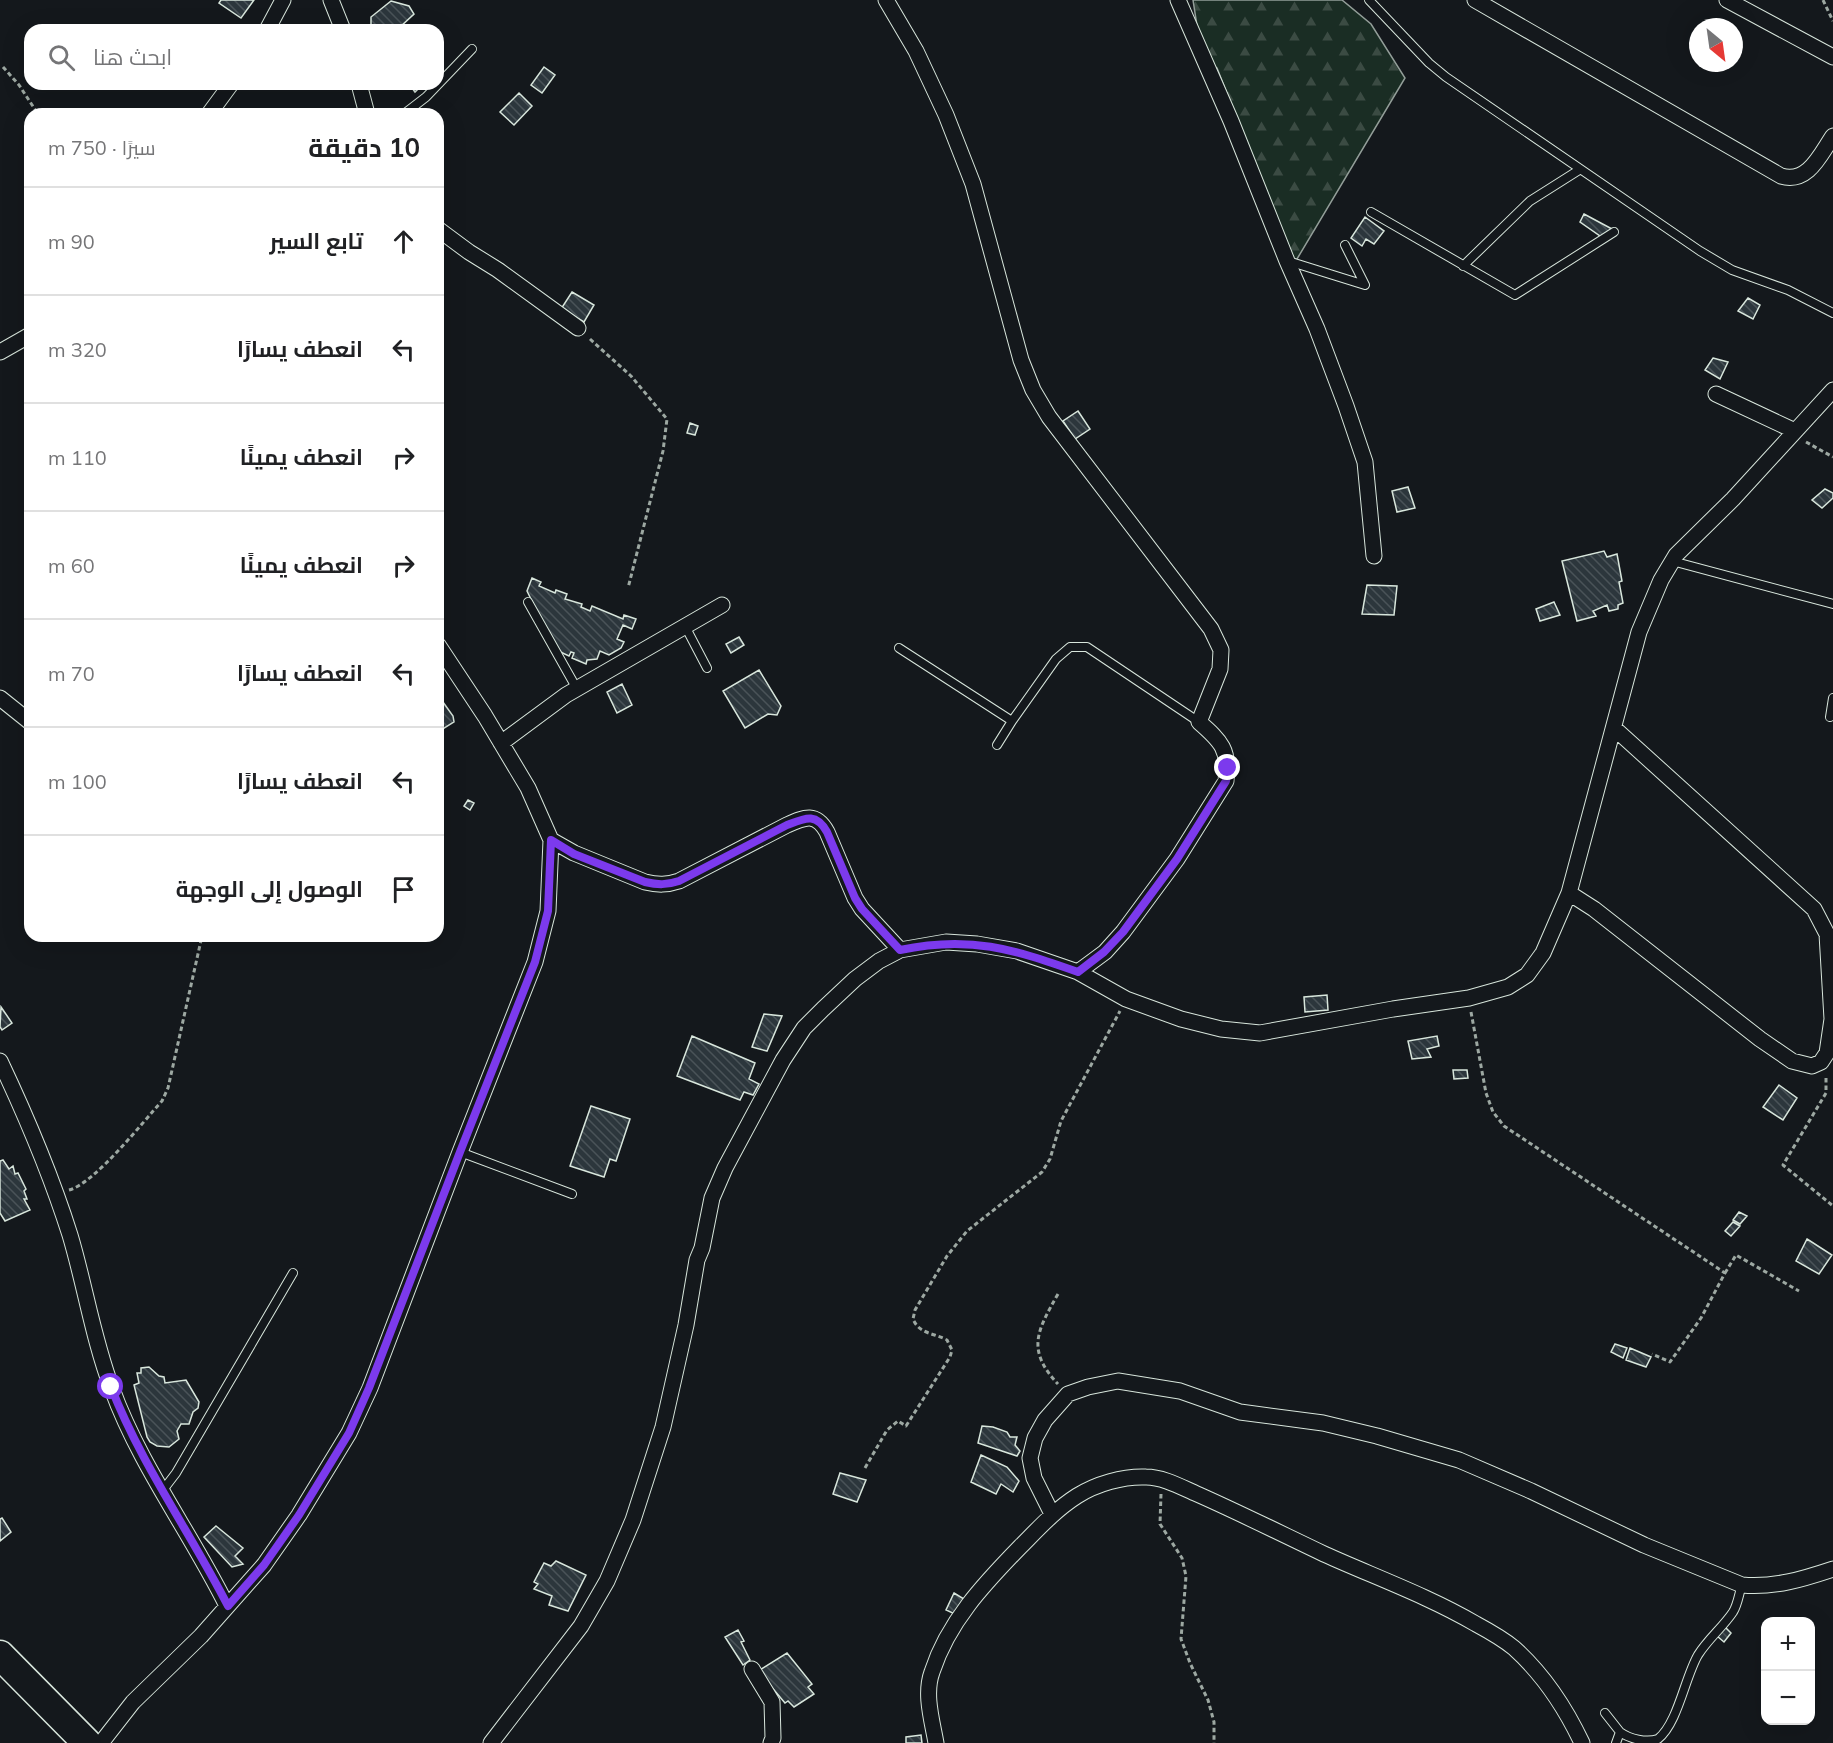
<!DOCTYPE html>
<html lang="ar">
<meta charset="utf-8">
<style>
:root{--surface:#fff;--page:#f6f6f6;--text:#202124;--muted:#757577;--line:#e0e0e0}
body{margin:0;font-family:Mulish,Cairo,sans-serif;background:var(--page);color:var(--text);direction:rtl}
.controls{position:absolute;right:18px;bottom:18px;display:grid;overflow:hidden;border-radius:12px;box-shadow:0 6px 24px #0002}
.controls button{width:54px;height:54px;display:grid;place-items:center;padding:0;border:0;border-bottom:2px solid var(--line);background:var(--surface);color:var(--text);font:30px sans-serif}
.compass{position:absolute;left:1689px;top:18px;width:54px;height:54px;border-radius:50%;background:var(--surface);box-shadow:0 6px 24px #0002;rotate:151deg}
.stop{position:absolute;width:18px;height:18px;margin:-14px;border:4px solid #7c3aed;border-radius:50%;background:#fff}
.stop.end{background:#7c3aed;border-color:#fff;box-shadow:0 2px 6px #0008}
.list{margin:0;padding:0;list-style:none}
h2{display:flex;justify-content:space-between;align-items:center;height:78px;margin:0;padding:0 24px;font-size:26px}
h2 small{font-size:20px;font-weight:400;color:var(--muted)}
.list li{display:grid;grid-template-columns:39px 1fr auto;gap:18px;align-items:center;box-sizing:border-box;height:108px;padding:0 24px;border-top:2px solid var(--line)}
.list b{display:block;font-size:22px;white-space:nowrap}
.list em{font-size:20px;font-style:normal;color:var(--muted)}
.icon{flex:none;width:33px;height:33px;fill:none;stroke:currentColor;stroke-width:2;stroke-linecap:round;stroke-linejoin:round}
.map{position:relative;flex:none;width:1833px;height:1743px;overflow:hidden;direction:ltr}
.search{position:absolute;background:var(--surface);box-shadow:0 6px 24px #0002;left:24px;top:24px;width:420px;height:66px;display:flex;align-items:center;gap:15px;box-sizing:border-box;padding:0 21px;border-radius:18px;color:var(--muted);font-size:22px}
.panel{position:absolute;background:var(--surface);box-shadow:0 6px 24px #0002;left:24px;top:108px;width:420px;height:834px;border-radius:18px;direction:rtl}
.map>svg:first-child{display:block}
</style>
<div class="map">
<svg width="1833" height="1743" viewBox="0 0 1833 1743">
<defs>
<pattern id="forest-firs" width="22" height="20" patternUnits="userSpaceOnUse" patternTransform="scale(1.5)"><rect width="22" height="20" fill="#1a2d24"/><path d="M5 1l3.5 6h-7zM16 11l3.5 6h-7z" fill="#3b4b43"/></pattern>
<pattern id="building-back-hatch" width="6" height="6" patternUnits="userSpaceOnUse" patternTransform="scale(1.5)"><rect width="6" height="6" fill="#2c363c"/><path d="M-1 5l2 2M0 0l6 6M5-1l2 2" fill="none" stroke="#4a5358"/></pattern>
</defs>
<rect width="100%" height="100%" fill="#14181c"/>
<path fill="url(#forest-firs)" stroke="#939e99" stroke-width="1.5" d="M1193 0H1342L1371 24 1405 78 1294 264 1217 68 1202 58Z"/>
<path fill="url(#building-back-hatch)" stroke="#d8e6dc" stroke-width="1.5" d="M221 0H254L241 18 219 3Z
M391 1 409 6 414 14 399 28 400 30H366L371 26V17Z
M544 67 555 75 542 93 531 85Z
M423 84 415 92 410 85 411 84Z
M519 93 532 106 514 125 500 112Z
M1584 214 1612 229 1603 238 1580 222Z
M1365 217 1384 231 1374 244 1366 239 1362 246 1351 238Z
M572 292 594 305 584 322 561 309Z
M1748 298 1760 305 1753 319 1738 311Z
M1713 358 1728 362 1720 379 1705 370Z
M1078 411 1090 429 1075 439 1063 421Z
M690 423 698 426 695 435 687 433Z
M1408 487 1415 508 1397 512 1392 491Z
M1825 489 1833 493V498L1822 508 1812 500Z
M1604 551 1607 557 1617 554 1622 581 1619 582 1623 603 1618 605V609L1609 611 1607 605 1593 611 1596 616 1577 621 1562 561Z
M532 578 541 582 539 586 555 593 556 590 567 594 565 599 582 604 581 607 590 611 592 606 623 619 624 615 636 619 632 629 623 625 617 639 624 642 621 648 609 655 600 651 597 659 587 660 586 664 572 658 574 653 571 652 569 656 556 650 527 591Z
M1367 585 1397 586 1394 615 1362 614Z
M1554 602 1560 615 1540 621 1536 609Z
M739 637 744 645 731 653 726 644Z
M759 670 781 706 777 715 768 714 745 728 723 691Z
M622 684 632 705 617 713 607 692Z
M438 695 453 716 454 722 438 732Z
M468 800 474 803 470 810 464 806Z
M1327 995 1328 1010 1305 1012 1304 997Z
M1 1007 12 1023 2 1030 0 1027Z
M764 1014 782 1016 767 1051 752 1047Z
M692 1036 755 1063 749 1079 759 1084 753 1095 744 1092 740 1100 677 1076Z
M1437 1036 1439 1046 1427 1049 1431 1057 1412 1059 1408 1041Z
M1453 1070H1467L1468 1078 1454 1079Z
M1779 1085 1797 1098 1783 1120 1763 1107Z
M591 1106 630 1119 616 1161 610 1159 604 1177 570 1166Z
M3 1160 9 1169 13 1166 15 1174 18 1173 26 1189 24 1191 27 1199H24L30 1210 5 1221 0 1213V1161Z
M1739 1212 1747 1216 1740 1224 1733 1220Z
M1733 1222 1740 1226 1731 1236 1725 1231Z
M1807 1239 1832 1255 1819 1274 1796 1261Z
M1615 1344 1627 1348 1623 1358 1611 1352Z
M1630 1348 1651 1357 1646 1367 1626 1360Z
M149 1367 159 1376 164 1377 165 1383 186 1380 199 1402 198 1408 193 1412 189 1424H181L177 1431 179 1439 169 1447 157 1446 150 1442 147 1437 134 1385 139 1383 137 1373H141V1368Z
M982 1426 993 1427 1007 1432 1010 1437H1017L1015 1445 1020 1451 1017 1456 978 1443Z
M981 1455 1007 1467 1019 1481 1013 1492 1001 1484 996 1494 971 1482Z
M840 1473 866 1480 857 1502 833 1494Z
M2 1518 11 1532 0 1541V1519Z
M216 1526 243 1548 235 1556 243 1564 232 1567 204 1537Z
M556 1561 586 1575 568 1611 549 1605 552 1596 534 1589 538 1584 534 1582 544 1563 551 1566Z
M954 1593 964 1599 957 1615 946 1610Z
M1725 1627 1731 1633 1724 1642 1717 1636Z
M738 1630 744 1641 741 1642 750 1660 743 1665 725 1637Z
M787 1653 812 1684 808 1687 814 1694 794 1707 788 1701 785 1703 758 1671Z
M921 1735 922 1743H906V1737Z"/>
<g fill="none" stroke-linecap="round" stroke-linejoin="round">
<g stroke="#d8e6dc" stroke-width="10">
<path id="lane" d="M1369 0 1429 63 1446 77 1700 251 1732 270 1788 290 1833 313
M404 114 426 97 472 49
M1371 212 1515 295 1614 232
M1288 261 1365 285 1345 245
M1463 266 1530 201 1579 170
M1672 561 1833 604
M528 602 577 689
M685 626 707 668
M899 648 1012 721 1056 659 1070 647H1087L1199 722
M1830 717 1833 698
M997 745 1012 721
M460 1152 572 1194
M163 1490 176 1473 293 1273
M1605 1713 1620 1732 1616 1743
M1620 1732C1630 1739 1646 1743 1658 1739 1678 1723 1685 1677 1698 1655 1708 1639 1723 1627 1733 1612 1738 1604 1739 1593 1742 1585"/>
</g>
<g stroke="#d8e6dc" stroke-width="17">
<path id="street" d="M331 0 343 30
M886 0 916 51 946 115 973 184 1021 360 1033 390 1049 417 1211 629 1221 650 1220 669 1199 722C1221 741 1230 750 1226 781L1177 859 1123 932 1105 952 1078 972
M1178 0 1231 121 1287 261 1317 329 1346 406 1365 462 1374 556
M1475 0 1781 176C1808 184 1820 155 1833 136
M1727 0 1833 57
M267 30 283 0
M359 84 367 114
M209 114 231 84
M438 229 469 252 498 270 578 328
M0 352 30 335
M1716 394 1795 431
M0 698 30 722
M501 743 566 695 722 605
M551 840 574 853 645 882C658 885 667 885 679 881L787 825C805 817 816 812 827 832L855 898 862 909 900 950
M1569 893 1594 909 1760 1039 1792 1061 1812 1066 1821 1062 1827 1053 1832 1019 1827 934 1814 909 1614 728
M0 1061C27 1118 51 1175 70 1235 85 1285 93 1339 112 1389 140 1466 191 1533 227 1606
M1052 1514 1034 1478 1030 1458 1035 1438 1045 1420 1068 1394 1088 1387 1118 1381 1180 1391 1240 1412 1323 1423 1377 1436 1459 1460 1531 1491 1644 1545 1742 1585C1774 1588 1803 1579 1833 1569
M752 1669 772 1702 773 1738 771 1743
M101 1743 133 1702 201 1636 264 1565 299 1515 349 1433 370 1388 460 1152 535 962 548 911 551 840 528 788 485 716 438 645
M491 1743 581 1626 607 1581 633 1520 663 1427 686 1325 697 1260 702 1248 712 1198 725 1168 783 1060 804 1028 823 1009 855 979 879 961 900 950 946 942 977 944 1017 951 1078 972 1126 999 1181 1019 1221 1029 1260 1033 1393 1009 1469 998 1508 987 1527 975 1543 953 1569 893 1639 632 1661 580 1676 555 1733 499 1833 390
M936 1743C932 1720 924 1694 932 1672 948 1622 984 1584 1020 1547 1038 1529 1055 1510 1077 1496 1096 1484 1123 1476 1146 1477 1163 1477 1181 1487 1197 1494 1240 1513 1282 1534 1324 1554 1375 1577 1428 1596 1476 1624 1489 1631 1503 1639 1514 1648 1544 1675 1565 1707 1582 1743"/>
</g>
<g stroke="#d8e6dc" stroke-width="31">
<path id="highway" d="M0 1655 87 1743"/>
</g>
<path stroke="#9da8a2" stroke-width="3" stroke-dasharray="4.5 3" stroke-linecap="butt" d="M1823 0 1833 21
M3 67 19 85 38 114
M590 339 631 376 667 419 663 451 628 588
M1806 442 1833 457
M1471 1012 1486 1093 1493 1112 1504 1126 1725 1273 1701 1318 1670 1362 1652 1354
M1826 1078V1093L1783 1165 1833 1206
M69 1190C95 1183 142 1123 162 1101L168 1088 202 936
M1725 1273 1736 1255 1799 1291
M1058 1294C1037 1331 1026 1350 1058 1384
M865 1468 887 1430 898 1421 906 1426 950 1357 952 1350 947 1340C934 1333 919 1334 913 1319L915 1310 947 1256 967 1231 1042 1172 1050 1159 1061 1121 1120 1011
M1161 1494 1160 1524 1182 1558 1186 1576 1181 1639 1190 1663 1208 1700 1214 1722V1743"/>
<use href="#lane" stroke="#14181c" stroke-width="8"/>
<use href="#street" stroke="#14181c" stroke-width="15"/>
<use href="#highway" stroke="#14181c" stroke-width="28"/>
</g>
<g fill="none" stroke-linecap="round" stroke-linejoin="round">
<path stroke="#7c3aed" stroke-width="8" d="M111 1387C141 1464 190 1532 228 1606L264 1565 299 1515 349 1433 369 1388 460 1152 535 962 548 911 551 840 574 854 645 882C658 885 667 885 679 881L787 825C805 818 816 812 827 832L855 898 862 909 900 950C969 935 1013 949 1078 972L1104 952 1123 932 1177 859 1226 781 1228 768"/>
</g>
</svg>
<div class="controls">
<button>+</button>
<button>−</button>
</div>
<svg class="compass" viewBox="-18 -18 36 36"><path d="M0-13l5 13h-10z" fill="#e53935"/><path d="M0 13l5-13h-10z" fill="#757577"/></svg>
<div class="stop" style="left:111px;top:1387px"></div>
<div class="stop end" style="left:1228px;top:768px"></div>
<div class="search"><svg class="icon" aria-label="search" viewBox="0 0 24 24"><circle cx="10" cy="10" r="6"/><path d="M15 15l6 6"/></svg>ابحث هنا</div>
<section class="panel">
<h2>10 دقيقة<small>سيرًا · 750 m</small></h2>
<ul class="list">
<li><svg class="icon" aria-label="ahead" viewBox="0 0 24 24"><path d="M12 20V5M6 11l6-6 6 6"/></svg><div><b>تابع السير</b></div><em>90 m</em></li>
<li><svg class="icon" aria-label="left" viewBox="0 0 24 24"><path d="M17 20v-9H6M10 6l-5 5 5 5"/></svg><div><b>انعطف يسارًا</b></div><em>320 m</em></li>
<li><svg class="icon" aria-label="right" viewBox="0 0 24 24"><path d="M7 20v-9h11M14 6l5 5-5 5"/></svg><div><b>انعطف يمينًا</b></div><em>110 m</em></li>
<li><svg class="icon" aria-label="right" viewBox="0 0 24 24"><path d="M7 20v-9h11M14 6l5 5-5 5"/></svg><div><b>انعطف يمينًا</b></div><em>60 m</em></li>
<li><svg class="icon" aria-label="left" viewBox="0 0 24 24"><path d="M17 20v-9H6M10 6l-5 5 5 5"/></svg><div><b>انعطف يسارًا</b></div><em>70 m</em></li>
<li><svg class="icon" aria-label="left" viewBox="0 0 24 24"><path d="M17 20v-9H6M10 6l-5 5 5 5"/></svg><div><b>انعطف يسارًا</b></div><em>100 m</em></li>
<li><svg class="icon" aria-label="arrive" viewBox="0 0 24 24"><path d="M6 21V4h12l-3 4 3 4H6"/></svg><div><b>الوصول إلى الوجهة</b></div></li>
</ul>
</section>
</div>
